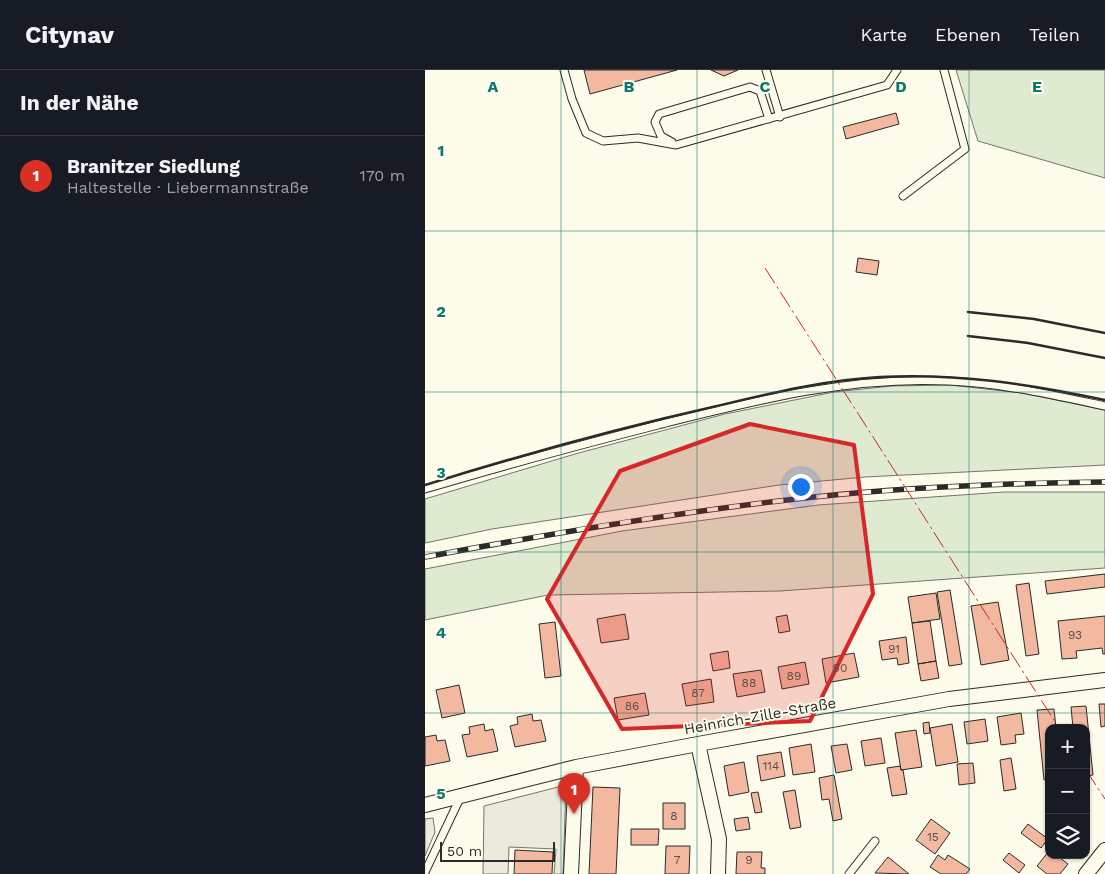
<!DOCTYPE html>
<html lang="de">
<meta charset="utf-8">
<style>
:root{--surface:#171b24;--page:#242831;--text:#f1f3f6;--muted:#9ea1a6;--line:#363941;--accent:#d93025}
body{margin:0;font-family:"Work Sans",sans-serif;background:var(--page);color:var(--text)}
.controls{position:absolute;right:15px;bottom:15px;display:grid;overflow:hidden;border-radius:10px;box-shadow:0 1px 4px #0004}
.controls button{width:45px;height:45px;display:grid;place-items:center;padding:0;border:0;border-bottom:1px solid var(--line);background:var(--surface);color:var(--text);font:25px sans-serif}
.scale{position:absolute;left:15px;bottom:12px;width:115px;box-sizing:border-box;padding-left:5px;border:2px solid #2b2b2b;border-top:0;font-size:14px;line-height:18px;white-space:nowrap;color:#2b2b2b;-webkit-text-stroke:4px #fdfbea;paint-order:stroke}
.you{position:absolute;left:375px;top:416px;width:18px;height:18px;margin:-12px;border:4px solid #fff;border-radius:50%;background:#1a73e8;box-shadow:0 0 0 8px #1a73e833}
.badge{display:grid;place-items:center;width:32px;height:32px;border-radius:50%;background:var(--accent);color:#fff;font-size:16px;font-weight:700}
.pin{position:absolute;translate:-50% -41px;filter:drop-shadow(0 1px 2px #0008)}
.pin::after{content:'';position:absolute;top:26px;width:18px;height:15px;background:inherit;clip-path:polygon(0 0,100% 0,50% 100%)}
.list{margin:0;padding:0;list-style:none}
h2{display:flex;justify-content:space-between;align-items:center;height:65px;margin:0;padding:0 20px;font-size:21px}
h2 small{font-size:16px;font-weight:400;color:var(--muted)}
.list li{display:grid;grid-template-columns:32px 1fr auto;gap:15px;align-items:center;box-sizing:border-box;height:80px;padding:0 20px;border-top:1px solid var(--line)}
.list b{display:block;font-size:19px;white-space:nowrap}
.list p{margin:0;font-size:16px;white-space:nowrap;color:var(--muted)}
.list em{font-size:16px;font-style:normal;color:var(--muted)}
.icon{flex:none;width:28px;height:28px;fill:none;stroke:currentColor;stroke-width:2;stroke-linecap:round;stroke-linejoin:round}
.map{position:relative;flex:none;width:680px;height:804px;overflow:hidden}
header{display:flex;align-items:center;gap:30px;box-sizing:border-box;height:70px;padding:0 25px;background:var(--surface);border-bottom:1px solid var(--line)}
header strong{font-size:24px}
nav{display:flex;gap:28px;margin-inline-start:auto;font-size:18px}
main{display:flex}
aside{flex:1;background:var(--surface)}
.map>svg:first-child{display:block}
</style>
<header>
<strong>Citynav</strong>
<nav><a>Karte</a><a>Ebenen</a><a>Teilen</a></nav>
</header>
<main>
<aside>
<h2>In der Nähe<small></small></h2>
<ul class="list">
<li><span class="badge">1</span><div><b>Branitzer Siedlung</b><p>Haltestelle · Liebermannstraße</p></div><em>170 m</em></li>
</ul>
</aside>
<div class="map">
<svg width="680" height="804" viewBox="0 0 680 804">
<rect width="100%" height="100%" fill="#fdfbea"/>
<path fill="#deebd1" stroke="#74746e" d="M531 0H680V108L553 71Z
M525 315 597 323 680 340V395L440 407 354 415 67 459 0 473V429L150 384 300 344 409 322 467 316Z
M579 422H680V498L355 521 123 525 0 550V499L197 461 393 435Z"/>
<path fill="#eceadb" stroke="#74746e" d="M141 715 138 804H129L131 779 84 777 83 804H58L59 736Z
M8 748 10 762 0 786V749Z"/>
<path fill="#f2b8a0" stroke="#2b2b2b" d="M159 0H252L165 24Z
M286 0H313L299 6Z
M471 43 474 54 421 69 418 57Z
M433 188 454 191 452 205 431 202Z
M680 504V517L622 524 620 511Z
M604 513 614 584 601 586 591 515Z
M525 520 537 594 524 596 512 522Z
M511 523 515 549 487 553 483 527Z
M573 532 584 590 556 595 546 536Z
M200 544 204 569 176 573 172 549Z
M362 545 365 561 354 563 351 547Z
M680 546V584H678L677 578 651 581 652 588 637 589 633 551Z
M505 551 511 591 493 594 487 553Z
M130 552 136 606 120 608 114 554Z
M481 567 484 593 473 595 472 588 457 590 454 571Z
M303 581 305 598 288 601 285 584Z
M429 583 434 607 401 613 397 589Z
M511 591 514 608 496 611 493 594Z
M380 592 384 614 357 619 353 597Z
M336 600 340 622 312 627 308 604Z
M286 609 289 632 261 636 257 614Z
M34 615 40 643 17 648 11 620Z
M220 623 224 645 193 650 189 628Z
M674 634H680V656L676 657Z
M661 636 668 705 661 706V658H648L646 637Z
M629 639 631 658H624V709L619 710 612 640Z
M596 643 599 664 590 665 591 673 576 675 572 647Z
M107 644 108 651 116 650 121 671 90 677 85 656 93 654 92 647Z
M560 649 563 671 542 674 539 652Z
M504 652 505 663 499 664 498 653Z
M59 654 60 661 68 659 73 681 42 687 37 665 45 664 44 657Z
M527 654 533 692 511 696 505 658Z
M491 660 497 697 476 700 470 663Z
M11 665 12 671 20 670 25 691 0 696V667Z
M456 668 460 693 440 696 436 671Z
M386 674 390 702 368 705 364 678Z
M422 674 427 700 411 703 406 676Z
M356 682 360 706 336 711 332 686Z
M586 688 591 719 579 721 575 690Z
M319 692 324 722 304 726 299 696Z
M548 693 550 713 534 715 532 694Z
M475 696 476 700H478L482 724 467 726 462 698Z
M409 705 417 749 408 751 404 729 397 730 394 708Z
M168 717 195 718 191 804H164Z
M370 720 376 757 365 759 358 722Z
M333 722 337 742 330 743 326 723Z
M238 733H260V759H238Z
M323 747 325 759 311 761 309 749Z
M506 749 525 763 510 784 491 770Z
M603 754 623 769 616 778 596 763Z
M206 759H234L233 775H206Z
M241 776H265L264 804H240Z
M90 780 128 782 127 804H89Z
M624 781V785H631L643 794 635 804H622L612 796Z
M312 782H337L336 798H340V804H311Z
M584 783 600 795 594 803 578 790Z
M513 785 520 790 523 785 545 799 541 804H516L505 797Z
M463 787 484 804 450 803Z"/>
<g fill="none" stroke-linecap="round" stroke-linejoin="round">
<g stroke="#2b2b2b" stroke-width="9">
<path id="service" d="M139 0 147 29 161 63 178 71 213 68 251 75 462 15 472 0
M341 0 355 47
M247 72 236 66 230 52 234 44 325 17 335 21 344 49
M478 126 540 79 519 0
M0 419C77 396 155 375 233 355 329 331 424 306 523 311 576 313 628 325 680 336
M0 802 36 726
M424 804 450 771"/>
</g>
<g stroke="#2b2b2b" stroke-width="16">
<path id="minor" d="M273 674 294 769 293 804
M0 735 151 697 273 674 524 629 680 610
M146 804 151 697
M661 804 680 780"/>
</g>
<use href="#service" stroke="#fdfbea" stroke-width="7"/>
<use href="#minor" stroke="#fdfbea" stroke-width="14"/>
<g stroke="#2b2b2b" stroke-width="5.5">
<path id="rail" d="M0 487C129 463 258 441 389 427 486 417 583 413 680 412"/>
</g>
<use href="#rail" stroke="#fdfbea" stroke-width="4" stroke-dasharray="11" stroke-linecap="butt"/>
<path stroke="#2b2b2b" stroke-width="2.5" d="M543 242 609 249 680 263
M543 266 603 273 680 288
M0 415C96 385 194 358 292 336 346 323 399 310 455 307 532 303 605 314 680 330"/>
<path stroke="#c62828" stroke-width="1" stroke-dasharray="18 4 2.5 4" stroke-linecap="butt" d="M340 198 634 658
M661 700 680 729"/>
</g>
<path fill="#d62828" fill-opacity="0.2" stroke="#d62828" stroke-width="4" stroke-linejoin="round" d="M325 354 429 375 448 524 385 651 197 659 122 529 195 401Z"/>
<path fill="none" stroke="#0f766e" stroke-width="1" stroke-opacity="0.55" d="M136 0V804M272 0V804M408 0V804M544 0V804M0 161H680M0 322H680M0 482H680M0 643H680"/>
<g text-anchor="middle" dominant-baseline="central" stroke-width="4" stroke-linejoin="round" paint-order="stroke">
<g font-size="12" fill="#5d4e48">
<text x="650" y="565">93</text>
<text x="469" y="579">91</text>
<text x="415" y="598">90</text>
<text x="369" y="606">89</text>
<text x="324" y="613">88</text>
<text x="273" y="623">87</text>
<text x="207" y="636">86</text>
<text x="346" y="696">114</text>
<text x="249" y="746">8</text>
<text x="508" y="767">15</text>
<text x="252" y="790">7</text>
<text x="324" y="790">9</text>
</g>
<g font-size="15" fill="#2b2b2b" stroke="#fdfbea">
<text transform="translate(335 646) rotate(-10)">Heinrich-Zille-Straße</text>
</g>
</g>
<g font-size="16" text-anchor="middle" font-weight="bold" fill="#0f766e" stroke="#fdfbea" stroke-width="4" stroke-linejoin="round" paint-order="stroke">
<text x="68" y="22">A</text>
<text x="204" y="22">B</text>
<text x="340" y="22">C</text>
<text x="476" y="22">D</text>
<text x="612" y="22">E</text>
<text x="16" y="86">1</text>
<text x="16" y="247">2</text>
<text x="16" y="408">3</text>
<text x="16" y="568">4</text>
<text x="16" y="729">5</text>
</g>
</svg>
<div class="controls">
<button>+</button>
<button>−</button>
<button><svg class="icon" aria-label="layers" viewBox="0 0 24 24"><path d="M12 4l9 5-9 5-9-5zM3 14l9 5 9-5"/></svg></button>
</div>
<div class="scale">50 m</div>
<div class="you"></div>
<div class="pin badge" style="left:149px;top:744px">1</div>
</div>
</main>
